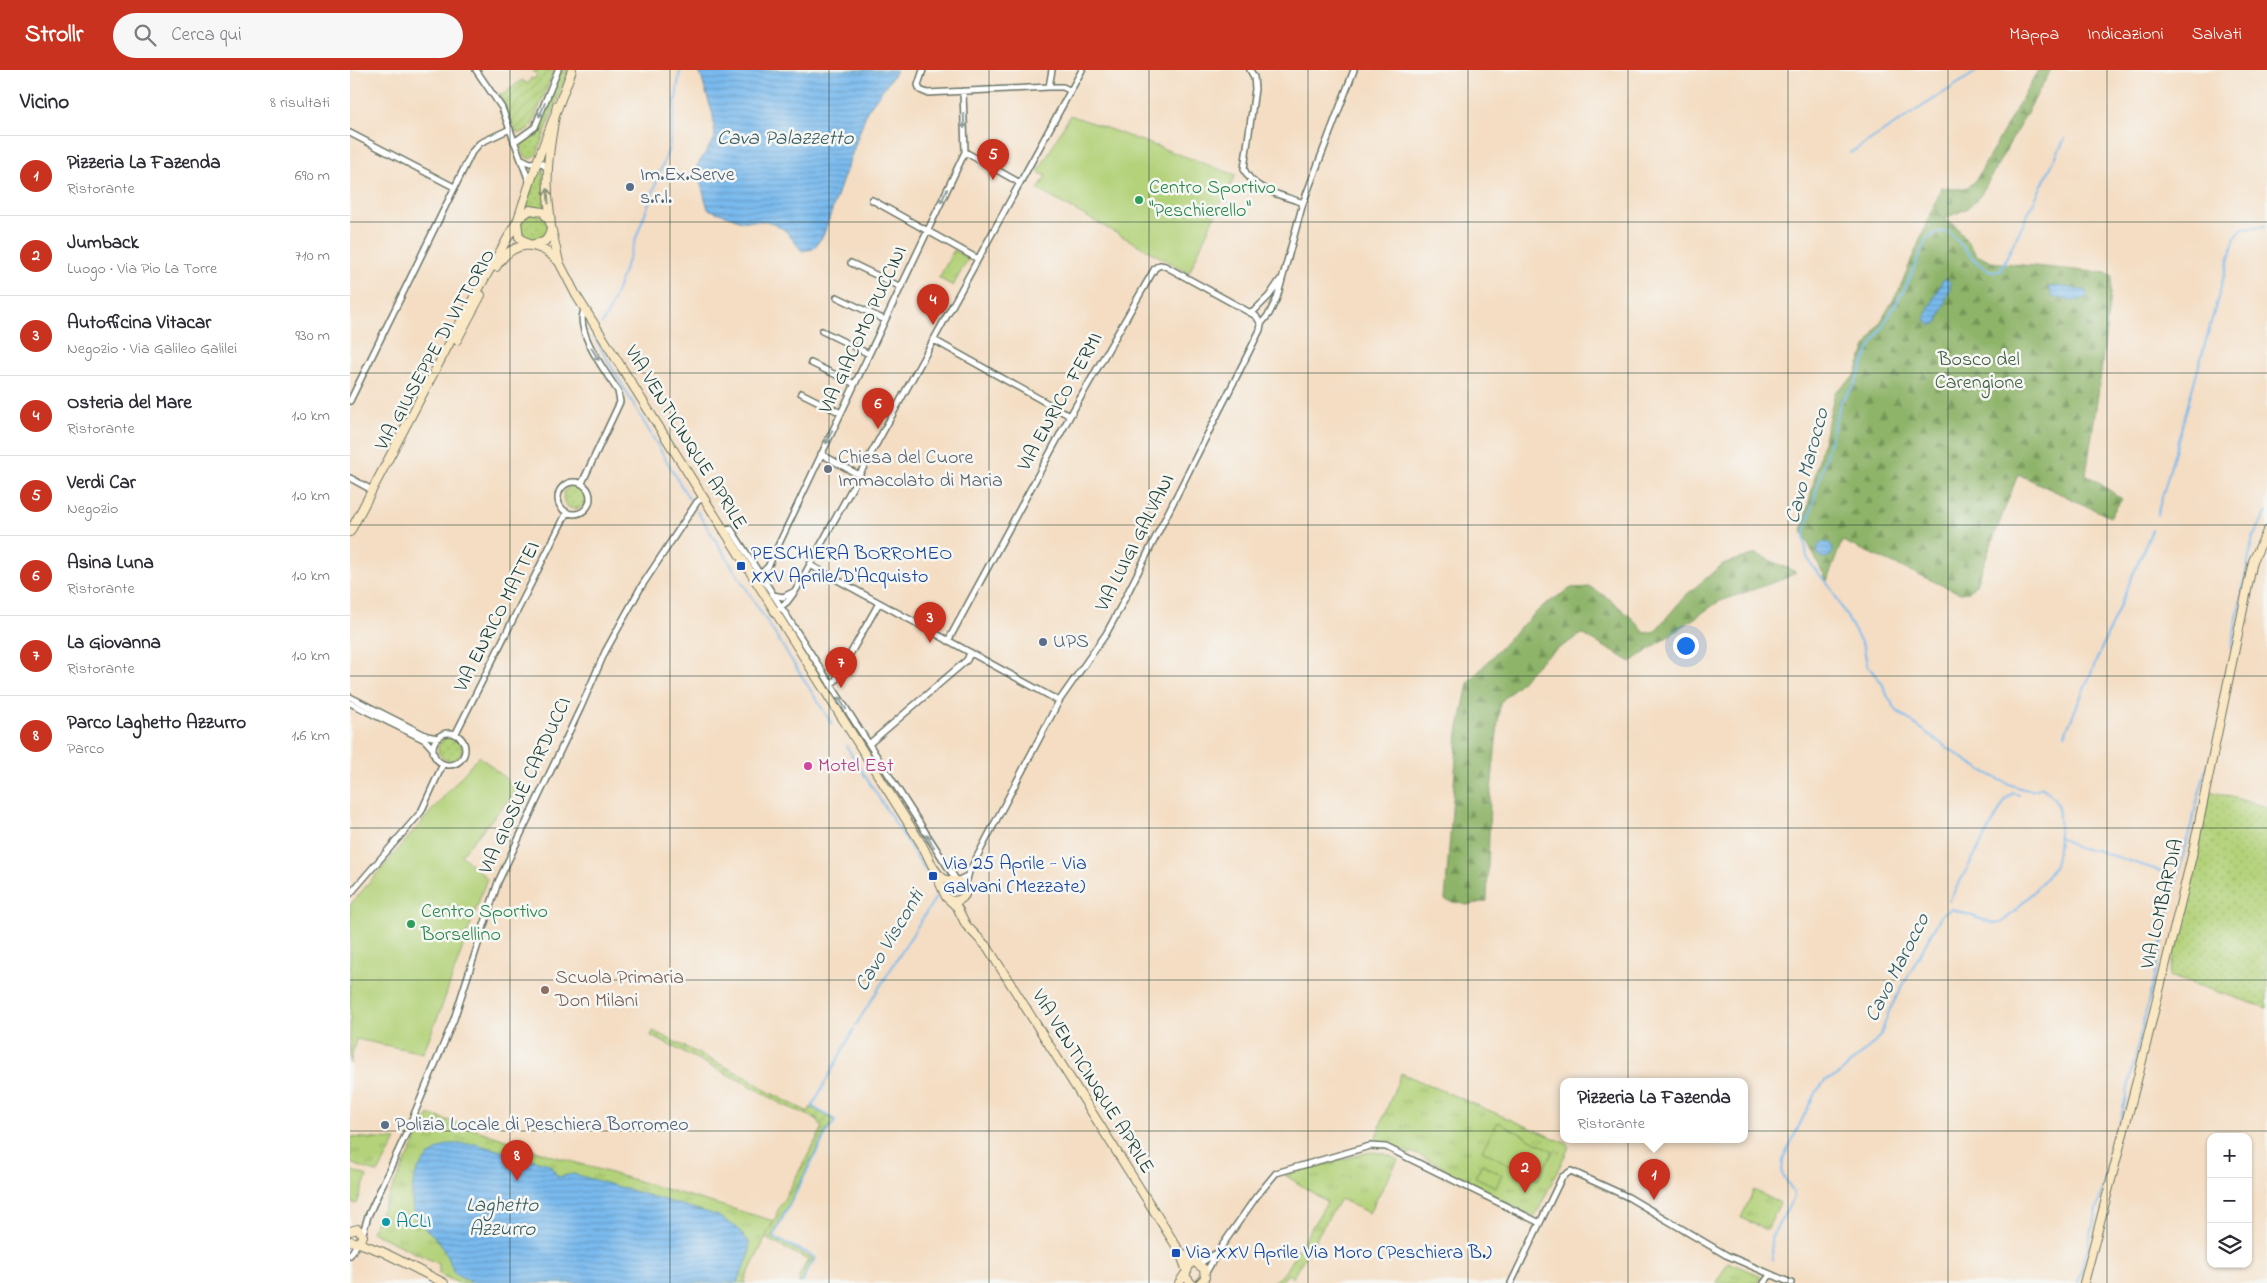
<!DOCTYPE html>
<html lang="it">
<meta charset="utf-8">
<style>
:root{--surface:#fff;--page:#f7f7f7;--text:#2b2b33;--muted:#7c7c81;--line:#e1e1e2;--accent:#c8321e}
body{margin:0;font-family:"Indie Flower",sans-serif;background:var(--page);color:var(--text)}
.controls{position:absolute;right:15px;bottom:15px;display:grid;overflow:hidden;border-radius:10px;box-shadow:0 1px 4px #0004}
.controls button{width:45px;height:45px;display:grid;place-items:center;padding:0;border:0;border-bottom:1px solid var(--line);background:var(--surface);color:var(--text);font:25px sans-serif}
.you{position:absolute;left:1335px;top:575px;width:18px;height:18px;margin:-12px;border:4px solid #fff;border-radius:50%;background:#1a73e8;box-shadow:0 0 0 8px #1a73e833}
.badge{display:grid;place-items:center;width:32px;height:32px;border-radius:50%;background:var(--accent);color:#fff;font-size:16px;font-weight:700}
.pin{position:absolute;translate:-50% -41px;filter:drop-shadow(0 1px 2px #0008)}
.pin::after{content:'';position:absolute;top:26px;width:18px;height:15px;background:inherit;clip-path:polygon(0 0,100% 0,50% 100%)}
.popup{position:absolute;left:1210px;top:1008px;width:188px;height:65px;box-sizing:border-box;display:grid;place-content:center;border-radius:10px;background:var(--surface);filter:drop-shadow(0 1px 4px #0005);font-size:16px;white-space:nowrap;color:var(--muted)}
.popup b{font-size:19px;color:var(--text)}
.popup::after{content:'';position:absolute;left:50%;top:100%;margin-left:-10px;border:10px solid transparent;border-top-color:var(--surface)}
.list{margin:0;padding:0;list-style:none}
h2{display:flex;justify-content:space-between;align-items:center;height:65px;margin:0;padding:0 20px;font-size:21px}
h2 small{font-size:16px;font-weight:400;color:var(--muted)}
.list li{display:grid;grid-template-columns:32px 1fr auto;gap:15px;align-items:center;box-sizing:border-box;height:80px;padding:0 20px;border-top:1px solid var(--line)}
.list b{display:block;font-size:19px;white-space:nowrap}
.list p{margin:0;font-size:16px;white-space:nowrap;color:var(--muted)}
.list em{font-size:16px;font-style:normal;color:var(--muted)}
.icon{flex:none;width:28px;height:28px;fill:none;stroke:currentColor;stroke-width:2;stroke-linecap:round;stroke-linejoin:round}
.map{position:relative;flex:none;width:1917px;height:1213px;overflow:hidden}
header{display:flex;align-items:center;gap:30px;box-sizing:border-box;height:70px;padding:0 25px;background:var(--accent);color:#fff}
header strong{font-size:24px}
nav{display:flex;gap:28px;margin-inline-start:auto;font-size:18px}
.search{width:350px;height:45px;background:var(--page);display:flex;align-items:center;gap:12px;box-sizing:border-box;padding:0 18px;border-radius:28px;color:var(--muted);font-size:19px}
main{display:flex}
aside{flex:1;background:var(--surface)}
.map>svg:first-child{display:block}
</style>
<header>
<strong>Strollr</strong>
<div class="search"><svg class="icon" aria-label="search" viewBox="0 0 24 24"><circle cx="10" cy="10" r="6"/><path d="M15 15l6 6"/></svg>Cerca qui</div>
<nav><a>Mappa</a><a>Indicazioni</a><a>Salvati</a></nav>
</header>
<main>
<aside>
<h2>Vicino<small>8 risultati</small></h2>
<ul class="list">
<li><span class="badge">1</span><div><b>Pizzeria La Fazenda</b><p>Ristorante</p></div><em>690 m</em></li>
<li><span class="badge">2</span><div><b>Jumback</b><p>Luogo · Via Pio La Torre</p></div><em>710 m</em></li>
<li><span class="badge">3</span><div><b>Autofficina Vitacar</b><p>Negozio · Via Galileo Galilei</p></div><em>930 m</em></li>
<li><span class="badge">4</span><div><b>Osteria del Mare</b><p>Ristorante</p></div><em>1.0 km</em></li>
<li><span class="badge">5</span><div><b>Verdi Car</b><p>Negozio</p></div><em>1.0 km</em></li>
<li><span class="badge">6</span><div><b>Asina Luna</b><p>Ristorante</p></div><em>1.0 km</em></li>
<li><span class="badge">7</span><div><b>La Giovanna</b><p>Ristorante</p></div><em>1.0 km</em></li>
<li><span class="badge">8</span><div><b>Parco Laghetto Azzurro</b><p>Parco</p></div><em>1.6 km</em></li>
</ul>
</aside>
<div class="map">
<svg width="1917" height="1213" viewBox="0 0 1917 1213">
<defs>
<pattern id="grass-dots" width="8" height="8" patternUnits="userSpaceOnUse" patternTransform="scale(1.25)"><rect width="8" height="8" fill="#b3d279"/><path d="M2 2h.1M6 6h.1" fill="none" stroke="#9ab569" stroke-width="1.8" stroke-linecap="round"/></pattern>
<pattern id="forest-firs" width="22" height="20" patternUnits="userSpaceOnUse" patternTransform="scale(1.25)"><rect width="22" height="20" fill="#8eb469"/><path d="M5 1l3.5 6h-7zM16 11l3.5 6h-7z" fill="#739457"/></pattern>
<pattern id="park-tufts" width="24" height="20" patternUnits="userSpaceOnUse" patternTransform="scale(1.25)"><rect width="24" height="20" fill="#b3d279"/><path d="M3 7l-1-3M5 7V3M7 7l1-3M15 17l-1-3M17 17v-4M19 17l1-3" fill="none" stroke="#9ab569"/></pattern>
<pattern id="garden-furrows" width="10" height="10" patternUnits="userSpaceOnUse" patternTransform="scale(1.25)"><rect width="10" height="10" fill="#b3d279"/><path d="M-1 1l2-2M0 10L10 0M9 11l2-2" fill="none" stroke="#9ab569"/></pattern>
<pattern id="water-rules" width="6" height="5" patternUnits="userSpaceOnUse" patternTransform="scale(1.25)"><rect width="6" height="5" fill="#79baee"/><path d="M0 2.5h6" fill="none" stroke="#6398c2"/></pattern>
</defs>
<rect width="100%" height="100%" fill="#f6f6f2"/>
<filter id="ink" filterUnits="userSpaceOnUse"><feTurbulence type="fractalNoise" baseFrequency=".02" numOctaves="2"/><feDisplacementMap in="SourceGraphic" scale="10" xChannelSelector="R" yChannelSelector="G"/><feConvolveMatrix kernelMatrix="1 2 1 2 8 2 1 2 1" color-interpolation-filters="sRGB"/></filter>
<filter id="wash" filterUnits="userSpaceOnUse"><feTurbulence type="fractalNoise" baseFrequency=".0096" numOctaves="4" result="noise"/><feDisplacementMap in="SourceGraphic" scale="20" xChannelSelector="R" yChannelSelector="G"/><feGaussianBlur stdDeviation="1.12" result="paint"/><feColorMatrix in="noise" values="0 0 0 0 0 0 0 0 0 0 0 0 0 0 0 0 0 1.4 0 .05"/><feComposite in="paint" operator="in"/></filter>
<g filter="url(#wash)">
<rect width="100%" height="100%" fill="#f4ddc2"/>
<path fill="url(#grass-dots)" stroke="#698856" d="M211 0H218L187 84 182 89C175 88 171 83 171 76L187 59Z
M189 96 193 98 195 140H193L176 136Z
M170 158a14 14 0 1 1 28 0a14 14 0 1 1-28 0Z
M213 427a12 12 0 1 1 24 0a12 12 0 1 1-24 0Z
M88 679a12 12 0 1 1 24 0a12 12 0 1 1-24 0Z
M1860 721 1917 737V938L1819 906Z"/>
<path fill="url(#forest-firs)" stroke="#56784e" d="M1688 0H1701L1630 126 1616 139 1593 149 1605 155 1627 185 1641 192 1756 203 1762 207 1750 311 1736 404 1772 429 1760 447 1668 404 1626 514 1619 522 1610 523 1492 471 1477 511 1452 461 1485 322 1505 306 1515 279 1549 220 1592 117C1605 120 1616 121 1626 110Z
M1406 484 1446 502 1436 508 1368 532 1281 592 1232 564 1196 586 1150 633 1140 730 1137 831 1117 835 1095 830 1108 663 1118 613 1164 563 1193 536 1221 518 1240 517 1261 530 1285 551 1295 563 1305 561 1335 526 1373 494Z"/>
<path fill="url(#park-tufts)" stroke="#698856" d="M604 180 618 189 603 216 589 208Z
M1051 1003 1218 1074 1219 1077 1185 1147 1095 1102 1094 1097 1062 1082 1059 1084 1025 1069Z
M79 1044 203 1086 424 1151 394 1212 396 1213H108L89 1204V1194L21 1162Z
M0 1067 46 1070 28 1103 0 1093Z
M1020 1082 1034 1083 1048 1090 1019 1143 990 1129 942 1208 939 1204 928 1213H922L934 1203 977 1132 935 1105Z
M1404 1120 1430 1133 1417 1160 1391 1148Z
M1378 1192 1411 1206 1407 1213H1367Z"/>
<path fill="url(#garden-furrows)" stroke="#698856" d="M184 0H204L182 55 177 61 169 63 166 62 149 24 155 23 172 10 178 14 181 8 185 9 187 4 183 2Z
M303 961 400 1009 417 1021 458 1042 461 1037 484 1050 477 1060 422 1167 464 1189 456 1201 451 1213H449V1206L458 1190 415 1168 427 1145 426 1144 472 1059 467 1049 433 1035 397 1014 301 966Z"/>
<path fill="#b3d279" stroke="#698856" d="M720 45 886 105 867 140 839 203 688 120 696 106 688 102Z
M129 686 168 719 111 785 137 808 91 939 73 983 6 969 0 994V835Z
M1148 1052 1203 1081 1188 1110 1132 1080Z
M1132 1094 1152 1105 1146 1117 1125 1107Z
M0 1100 17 1106 7 1134 0 1132Z"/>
<path fill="url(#water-rules)" stroke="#4c7c91" d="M349 0H547L517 41 473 166 463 179 452 181 435 160 417 151H392L358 139 346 97 365 68 363 45Z
M1596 208 1600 212V218L1588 252 1581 256 1576 251 1575 246 1592 211Z
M1705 216 1734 220 1737 223 1736 229 1724 231 1702 227 1699 217Z
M1467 480a8 8 0 1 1 16 0a8 8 0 1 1-16 0Z
M99 1074H125L199 1094 208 1107 224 1104 366 1145 386 1157 399 1172V1186L387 1213H123L104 1203C99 1188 94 1177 83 1165 78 1160 70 1156 66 1149 62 1141 62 1132 62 1123 63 1098 77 1084 99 1074Z"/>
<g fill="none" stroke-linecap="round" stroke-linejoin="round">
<path stroke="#79baee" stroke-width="2" d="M1500 83 1629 0
M252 254 260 239 319 78 330 0
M244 267 339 429
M347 441 482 654
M1807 445 1885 167 1893 158 1917 156
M1881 579 1903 467 1917 442
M1715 664 1802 460
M496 676 589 822 506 955
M1708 766 1727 778 1745 780 1823 805
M1599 831 1656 729 1663 723 1669 725
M1423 1190 1421 1168 1444 1127 1443 1121 1432 1104 1433 1089 1465 1023 1476 1010 1487 1006 1530 967 1539 941 1592 844 1602 839 1645 854 1650 853C1659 849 1701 804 1705 795 1709 784 1711 745 1707 734 1704 726 1698 722 1691 717 1688 719 1684 721 1680 720 1646 717 1577 663 1547 641L1538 627 1532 613 1517 595 1514 578 1481 518 1463 497 1457 487 1454 466 1491 331 1504 316 1519 280 1555 218 1577 168 1588 162H1598C1612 171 1630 206 1650 201L1715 68
M453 1213 456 1202 466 1188 456 1182 426 1169 424 1165 477 1062 485 1052 484 1049 463 1037V1035L504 959
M1728 1213 1770 1052 1828 805 1857 694"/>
</g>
</g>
<g filter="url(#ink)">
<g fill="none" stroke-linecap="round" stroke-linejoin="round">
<g stroke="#6a7566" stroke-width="8">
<path id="street" d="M126 0 152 38 180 114
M573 0 568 15 570 20 577 23 699 17H713L721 21
M900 0 904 7 905 19 894 99C903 121 933 125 953 133
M699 17 702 0
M0 63 104 117
M164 72 185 57 208 0
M615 82 670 113
M172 89 180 93 190 92 197 98
M522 130 628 189
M501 193 551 217
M487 227 535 250
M902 243 919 226 930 210
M911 254 919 244 927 228 953 133 1004 0
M472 261 519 284
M584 270 720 346
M461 293 505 314
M451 323 491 343
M0 331 122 82 130 73 160 59
M471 384 509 405
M0 408 22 420
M208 428a16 16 0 1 1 32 0a16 16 0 1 1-32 0Z
M232 413 270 332 268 321C257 304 222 258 235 239
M373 461 381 459 601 802 607 811 617 806
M460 495 709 631
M410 504 418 497 615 82 613 21
M423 525 433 527 445 521
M424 542 437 532 446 520 732 0
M598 571 720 346 805 198 810 195 815 196 906 246 911 254 910 260 770 538 756 564 709 631 619 802 615 817
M480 614 485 611 529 533
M0 627 77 666 88 668
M0 633 75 670 83 679
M83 679a16 16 0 1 1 32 0a16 16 0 1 1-32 0Z
M105 665 217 442
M519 674 617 590 620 583
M0 824 71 742 93 694
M13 1163 18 1146 55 1066 104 949 148 812 231 637 255 582 291 517 347 432 352 428
M0 1185 8 1173
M849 1194 865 1184
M855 1204 869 1180 906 1127 926 1103 1020 1076 1036 1077 1190 1153
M1161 1213 1212 1107 1221 1101 1278 1127 1376 1185 1441 1213
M1414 1213 1420 1205"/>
</g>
<g stroke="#6a7566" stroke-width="10">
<path id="secondary" d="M207 35C200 72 194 107 200 144 201 155 203 164 194 172L180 175 169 167 167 152 187 92 222 0
M146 197C163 170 187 169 209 192
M107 270 131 225
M0 462 119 236 169 148 180 140 193 142 200 152 209 192 226 225 572 775C578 785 582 801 593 808 599 813 609 808 614 815 620 826 609 833 600 830
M587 807 596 827 607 837 616 855 638 878 830 1182 836 1199
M0 1161 8 1159 13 1166 8 1173 0 1171
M9 1173 33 1182 94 1213
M832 1183 854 1199 855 1208 850 1213
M839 1196 835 1206 841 1213
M829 1213 835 1204
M1734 1213 1790 999 1842 786 1903 491 1917 461"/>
</g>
<use href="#street" stroke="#fff" stroke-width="5"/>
<use href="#secondary" stroke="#fae7c3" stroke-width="8"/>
</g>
<defs><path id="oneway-shaft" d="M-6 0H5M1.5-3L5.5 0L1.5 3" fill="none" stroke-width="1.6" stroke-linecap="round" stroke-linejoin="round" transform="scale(1.25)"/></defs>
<g stroke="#8f9e9a">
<use href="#oneway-shaft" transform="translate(192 40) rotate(112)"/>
<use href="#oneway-shaft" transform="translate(614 51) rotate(88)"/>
<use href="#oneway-shaft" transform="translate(594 126) rotate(115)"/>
<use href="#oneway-shaft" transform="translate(245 284) rotate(59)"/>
<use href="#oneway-shaft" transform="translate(479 367) rotate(115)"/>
<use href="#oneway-shaft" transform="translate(492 633) rotate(-123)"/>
<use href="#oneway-shaft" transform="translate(580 771) rotate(-124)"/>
</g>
<use stroke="#8c927c" href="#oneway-shaft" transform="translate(198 126) rotate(-94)"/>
</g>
<path fill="none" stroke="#1f3d34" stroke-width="1" stroke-opacity="0.55" d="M160 0V1213M320 0V1213M479 0V1213M639 0V1213M799 0V1213M958 0V1213M1118 0V1213M1278 0V1213M1438 0V1213M1598 0V1213M1757 0V1213M0 152H1917M0 303H1917M0 455H1917M0 606H1917M0 758H1917M0 910H1917M0 1061H1917"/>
<g fill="#5c6f8a" stroke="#f6f6f2" stroke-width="2">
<circle cx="280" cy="117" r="5"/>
<circle cx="693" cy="572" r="5"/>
<circle cx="35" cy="1055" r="5"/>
</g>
<g fill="#2e9e5b" stroke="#f6f6f2" stroke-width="2">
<circle cx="789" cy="130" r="5"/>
<circle cx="61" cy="854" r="5"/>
</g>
<circle fill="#6b7280" stroke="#f6f6f2" stroke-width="2" cx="478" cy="399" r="5"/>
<g fill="#1a4fb4" stroke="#f6f6f2" stroke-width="2">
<rect x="386" y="491" width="10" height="10" rx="2.5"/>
<rect x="578" y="801" width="10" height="10" rx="2.5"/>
<rect x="821" y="1178" width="10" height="10" rx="2.5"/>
</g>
<circle fill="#d1479c" stroke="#f6f6f2" stroke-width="2" cx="458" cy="696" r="5"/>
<circle fill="#8d6e63" stroke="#f6f6f2" stroke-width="2" cx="195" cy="920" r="5"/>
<circle fill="#0f9aa8" stroke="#f6f6f2" stroke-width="2" cx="36" cy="1152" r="5"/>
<g text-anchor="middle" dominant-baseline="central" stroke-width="5" stroke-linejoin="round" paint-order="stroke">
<g font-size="20" fill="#4e5e75" stroke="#f6f6f2" text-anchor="start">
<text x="290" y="105">Im.Ex.Serve<tspan x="290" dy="23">s.r.l.</tspan></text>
<text x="703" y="572">UPS</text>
<text x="45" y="1055">Polizia Locale di Peschiera Borromeo</text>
</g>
<g font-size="20" fill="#27864d" stroke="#f6f6f2" text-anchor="start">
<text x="799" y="118">Centro Sportivo<tspan x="799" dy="23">"Peschierello"</tspan></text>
<text x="71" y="842">Centro Sportivo<tspan x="71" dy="23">Borsellino</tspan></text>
</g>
<g font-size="20" fill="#1f3d34" stroke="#f6f6f2">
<text transform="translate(514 260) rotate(-65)">VIA GIACOMO PUCCINI</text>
<text transform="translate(86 280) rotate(-61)">VIA GIUSEPPE DI VITTORIO</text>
<text transform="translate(711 332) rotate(-61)">VIA ENRICO FERMI</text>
<text transform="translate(335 368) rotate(58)">VIA VENTICINQUE APRILE</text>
<text transform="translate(786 473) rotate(-63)">VIA LUIGI GALVANI</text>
<text transform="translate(148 547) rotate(-63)">VIA ENRICO MATTEI</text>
<text transform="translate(176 716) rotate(-65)">VIA GIOSUÈ CARDUCCI</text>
<text transform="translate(1813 834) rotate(-77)">VIA LOMBARDIA</text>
<text transform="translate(742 1012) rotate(58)">VIA VENTICINQUE APRILE</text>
</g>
<g font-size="20" fill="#3d5b42" stroke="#f6f6f2">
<text x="1629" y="290">Bosco del<tspan x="1629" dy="23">Carengione</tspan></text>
</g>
<g font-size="20" fill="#5b616d" stroke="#f6f6f2" text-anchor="start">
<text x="488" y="388">Chiesa del Cuore<tspan x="488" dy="23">Immacolato di Maria</tspan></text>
</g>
<g font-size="20" fill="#164399" stroke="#f6f6f2" text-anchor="start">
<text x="401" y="484">PESCHIERA BORROMEO<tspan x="401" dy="23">XXV Aprile/D'Acquisto</tspan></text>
<text x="593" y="794">Via 25 Aprile - Via<tspan x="593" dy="23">Galvani (Mezzate)</tspan></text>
<text x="836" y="1183">Via XXV Aprile Via Moro (Peschiera B.)</text>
</g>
<g font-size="20" fill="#b23c85" stroke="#f6f6f2" text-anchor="start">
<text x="468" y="696">Motel Est</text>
</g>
<g font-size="20" fill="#785e54" stroke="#f6f6f2" text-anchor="start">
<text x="205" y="908">Scuola Primaria<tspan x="205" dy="23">Don Milani</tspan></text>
</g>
<g font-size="20" fill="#0d838f" stroke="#f6f6f2" text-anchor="start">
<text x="46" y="1152">ACLI</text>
</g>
<g font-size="21" font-style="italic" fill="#365c62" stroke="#f6f6f2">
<text x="435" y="69">Cava Palazzetto</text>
<text transform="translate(1458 396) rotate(-75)">Cavo Marocco</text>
<text transform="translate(540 871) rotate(-59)">Cavo Visconti</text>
<text transform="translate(1548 898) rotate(-63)">Cavo Marocco</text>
<text x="152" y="1136">Laghetto<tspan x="152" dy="24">Azzurro</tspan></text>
</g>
</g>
</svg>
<div class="controls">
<button>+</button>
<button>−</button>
<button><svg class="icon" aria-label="layers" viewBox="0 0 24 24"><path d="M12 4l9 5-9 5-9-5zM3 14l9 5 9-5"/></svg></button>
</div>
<div class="you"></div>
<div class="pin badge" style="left:1304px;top:1130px">1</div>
<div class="popup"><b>Pizzeria La Fazenda</b>Ristorante</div>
<div class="pin badge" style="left:1175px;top:1123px">2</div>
<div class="pin badge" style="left:580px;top:573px">3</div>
<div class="pin badge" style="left:583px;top:255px">4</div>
<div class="pin badge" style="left:643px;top:110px">5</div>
<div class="pin badge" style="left:528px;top:359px">6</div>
<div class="pin badge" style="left:491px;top:618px">7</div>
<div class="pin badge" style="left:167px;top:1111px">8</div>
</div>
</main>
